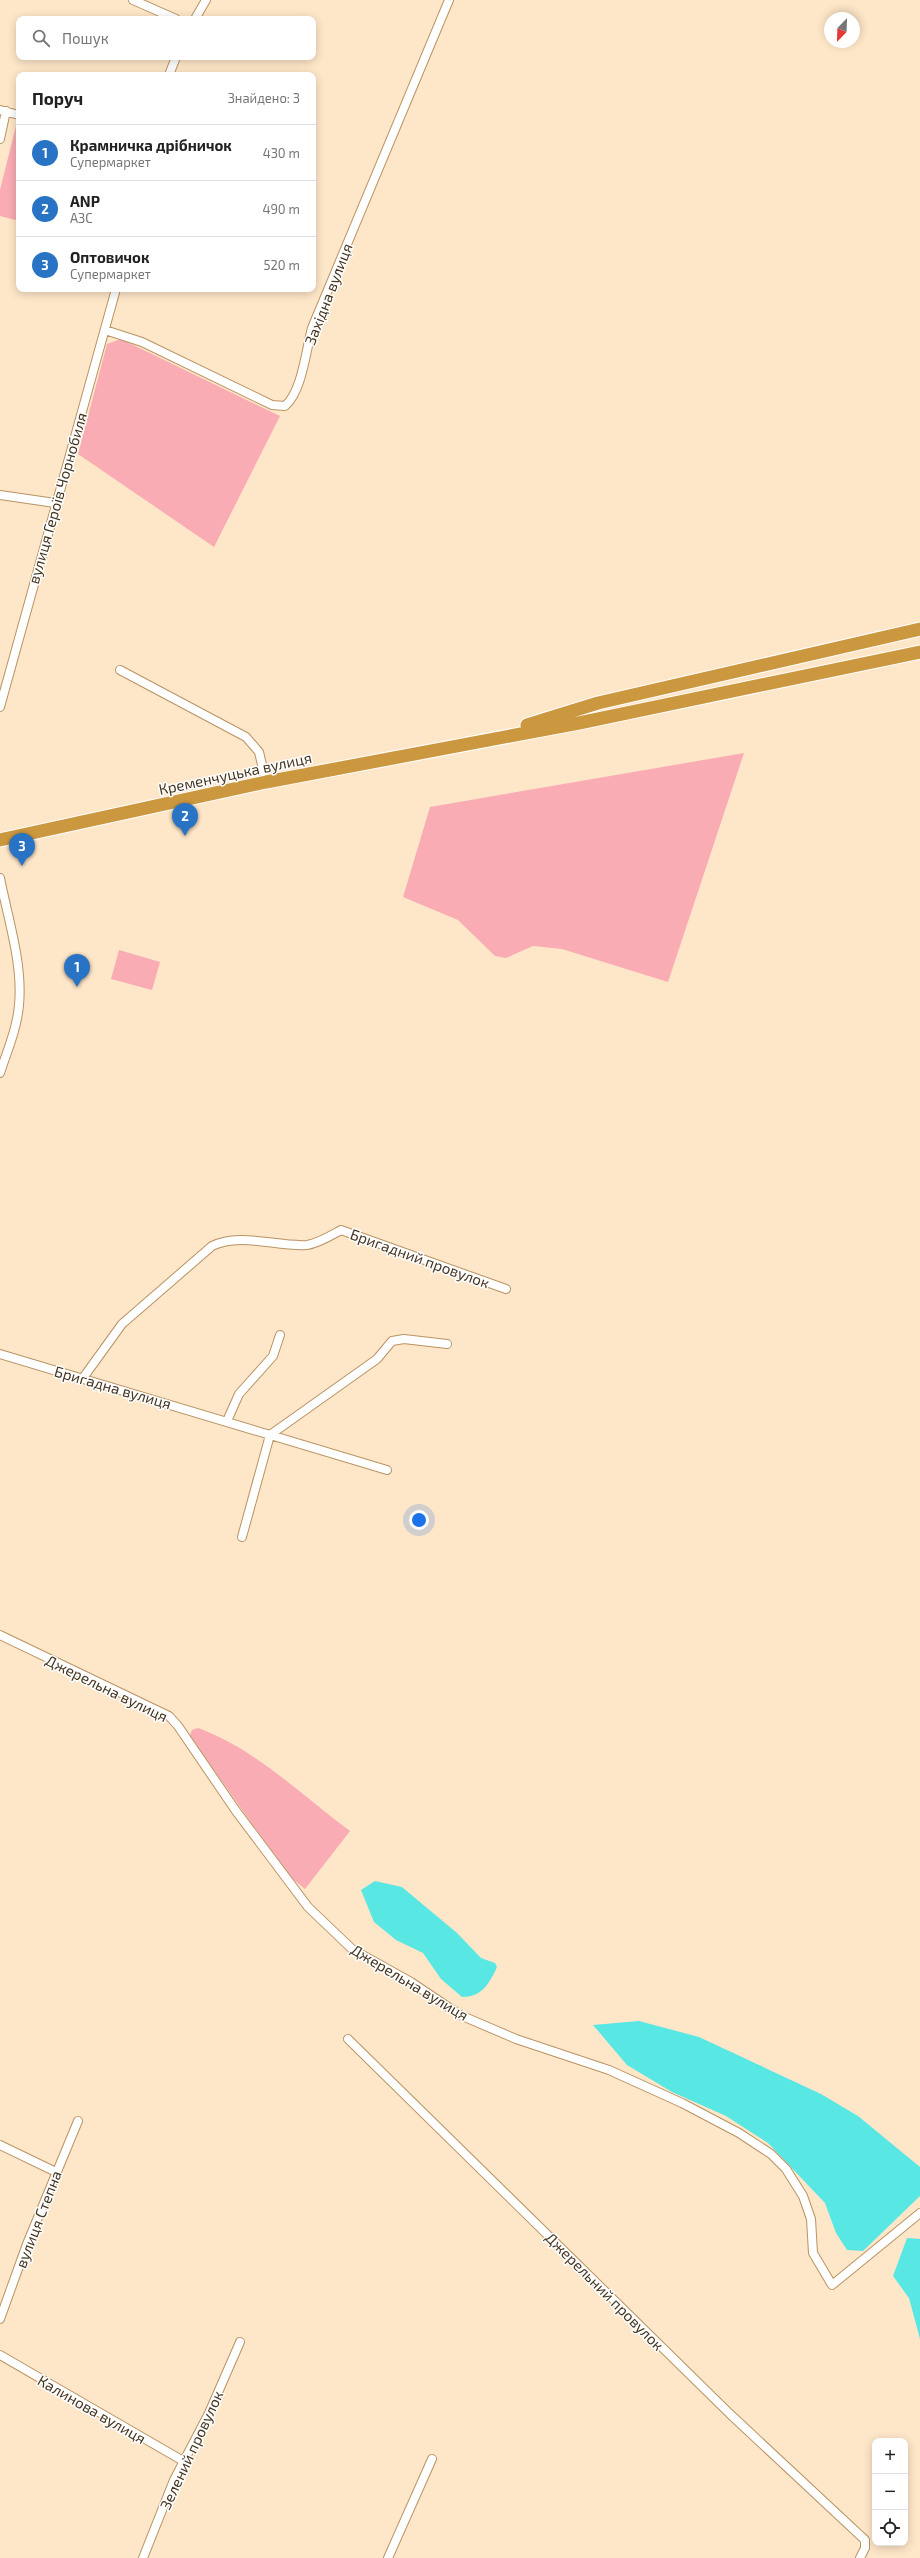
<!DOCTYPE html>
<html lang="uk">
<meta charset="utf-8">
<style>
:root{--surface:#fff;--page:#f6f6f6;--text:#222;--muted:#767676;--line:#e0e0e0;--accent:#2873c3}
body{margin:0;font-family:"Exo 2",sans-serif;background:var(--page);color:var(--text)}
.controls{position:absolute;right:12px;bottom:12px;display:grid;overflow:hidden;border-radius:8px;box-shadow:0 2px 10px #0003}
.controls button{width:36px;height:36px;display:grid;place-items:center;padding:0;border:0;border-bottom:1px solid var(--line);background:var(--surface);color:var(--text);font:20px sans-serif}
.compass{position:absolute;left:824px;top:12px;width:36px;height:36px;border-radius:50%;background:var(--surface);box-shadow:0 2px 10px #0003;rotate:203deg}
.you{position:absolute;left:419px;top:1520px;width:14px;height:14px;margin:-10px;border:3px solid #fff;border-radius:50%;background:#1a73e8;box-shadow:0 0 0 6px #1a73e833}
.badge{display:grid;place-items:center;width:26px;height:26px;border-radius:50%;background:var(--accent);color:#fff;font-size:13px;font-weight:700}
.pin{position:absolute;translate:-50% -33px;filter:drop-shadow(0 1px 2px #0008)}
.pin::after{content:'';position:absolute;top:21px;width:14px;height:12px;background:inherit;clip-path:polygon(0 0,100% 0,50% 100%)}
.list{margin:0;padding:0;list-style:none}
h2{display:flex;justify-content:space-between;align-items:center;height:52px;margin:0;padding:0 16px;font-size:17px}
h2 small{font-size:13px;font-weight:400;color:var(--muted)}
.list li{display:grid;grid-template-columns:26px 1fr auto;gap:12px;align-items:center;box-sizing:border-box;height:56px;padding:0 16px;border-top:1px solid var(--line)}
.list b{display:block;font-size:15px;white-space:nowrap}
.list p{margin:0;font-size:13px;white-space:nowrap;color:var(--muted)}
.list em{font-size:13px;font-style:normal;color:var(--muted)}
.icon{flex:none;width:22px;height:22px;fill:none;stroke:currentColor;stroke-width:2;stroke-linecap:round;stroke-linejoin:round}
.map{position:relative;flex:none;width:920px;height:2558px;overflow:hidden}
.search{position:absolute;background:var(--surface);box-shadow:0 2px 10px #0003;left:16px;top:16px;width:300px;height:44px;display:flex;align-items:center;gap:10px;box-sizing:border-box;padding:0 14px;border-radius:8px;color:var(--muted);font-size:15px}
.panel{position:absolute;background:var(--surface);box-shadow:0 2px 10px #0003;left:16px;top:72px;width:300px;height:220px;border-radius:8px}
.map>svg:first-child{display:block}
</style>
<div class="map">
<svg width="920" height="2558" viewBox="0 0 920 2558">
<rect width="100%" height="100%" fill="#fee6c8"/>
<path fill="#f9acb3" d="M16 126 19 127V221L0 216V190Z
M121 339 280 416 214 547 78 454 107 344Z
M744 753 668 982 562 949 533 946 506 958 495 956 458 920 403 897 430 807Z
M119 950 160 962 152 990 111 979Z
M198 1728C256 1749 301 1795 350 1831L305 1889 289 1876 199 1749 190 1735 192 1730Z"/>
<path fill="#59e7e4" d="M375 1881 402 1887 457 1933 481 1958 495 1963 497 1967C489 1984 482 1997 462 1997L441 1979 423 1953 396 1940 374 1922 361 1890Z
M639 2021 699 2037 821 2094 858 2116 920 2167V2196L863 2251 847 2250 836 2233 825 2203 768 2143 726 2116 672 2092 627 2065 593 2025Z
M907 2238 920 2239V2339L909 2298 893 2276Z"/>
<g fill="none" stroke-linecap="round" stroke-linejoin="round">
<g stroke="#b99362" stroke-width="10">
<path id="minor" d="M133 0 176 19
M195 19 206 0
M169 75 176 57
M0 110 19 115
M0 139 6 111
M105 330 142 342 272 405 285 406C302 392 306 350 312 328L449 0
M0 495 55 503
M120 670 246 737 259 752 266 782
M0 707 116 289
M0 878C8 919 23 964 19 1005 17 1029 7 1051 0 1073
M0 1354 387 1470
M83 1378 122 1324 212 1246C240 1232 276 1247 307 1245 319 1243 330 1236 341 1230L506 1289
M227 1421 239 1394 273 1356 280 1335
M242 1537 270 1435 377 1359 392 1341 404 1339 447 1344
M0 1635 169 1716 178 1726 236 1811 308 1907 352 1949 411 1982 460 2015 516 2039 609 2070 682 2103 739 2133 771 2154 786 2169 803 2196 811 2219 813 2253 832 2285 920 2213
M348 2039 730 2414 865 2540V2548L860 2558
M0 2145 56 2172
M0 2319 27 2244 78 2121
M0 2355 185 2462
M143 2558 174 2480 209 2413 240 2342
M388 2558 432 2459"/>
</g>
<g stroke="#fff" stroke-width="15">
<path id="trunk" d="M527 725 598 703 920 629
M0 840 266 782 579 723 920 652"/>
</g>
<use href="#minor" stroke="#fff" stroke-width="8"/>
<use href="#trunk" stroke="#cc983f" stroke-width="13"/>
</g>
<g text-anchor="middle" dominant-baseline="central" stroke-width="3" stroke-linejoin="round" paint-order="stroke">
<g font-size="15" fill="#453520" stroke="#fff">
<text transform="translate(328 294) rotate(-69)">Західна вулиця</text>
<text transform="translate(57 498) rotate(-74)">вулиця Героїв Чорнобиля</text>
<text transform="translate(235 773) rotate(-12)">Кременчуцька вулиця</text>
<text transform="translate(420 1258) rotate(20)">Бригадний провулок</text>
<text transform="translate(113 1387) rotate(16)">Бригадна вулиця</text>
<text transform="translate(107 1688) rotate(26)">Джерельна вулиця</text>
<text transform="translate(410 1982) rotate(31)">Джерельна вулиця</text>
<text transform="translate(38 2219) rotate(-69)">вулиця Степна</text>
<text transform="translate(605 2291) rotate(45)">Джерельний провулок</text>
<text transform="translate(92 2409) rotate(30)">Калинова вулиця</text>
<text transform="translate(191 2450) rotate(-65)">Зелений провулок</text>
</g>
</g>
</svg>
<div class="controls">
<button>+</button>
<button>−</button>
<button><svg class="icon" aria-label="locate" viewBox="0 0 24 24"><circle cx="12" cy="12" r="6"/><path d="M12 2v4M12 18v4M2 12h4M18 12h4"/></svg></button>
</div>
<svg class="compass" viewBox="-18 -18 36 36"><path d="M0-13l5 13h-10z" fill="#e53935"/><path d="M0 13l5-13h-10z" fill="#767676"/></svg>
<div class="you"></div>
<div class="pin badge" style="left:77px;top:987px">1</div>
<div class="pin badge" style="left:185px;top:836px">2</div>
<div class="pin badge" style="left:22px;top:866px">3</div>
<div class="search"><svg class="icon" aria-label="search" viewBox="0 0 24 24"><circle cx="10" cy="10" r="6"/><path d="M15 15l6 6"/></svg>Пошук</div>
<section class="panel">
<h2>Поруч<small>Знайдено: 3</small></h2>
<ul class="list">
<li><span class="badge">1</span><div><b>Крамничка дрібничок</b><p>Супермаркет</p></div><em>430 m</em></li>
<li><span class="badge">2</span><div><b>ANP</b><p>АЗС</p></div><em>490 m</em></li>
<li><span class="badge">3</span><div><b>Оптовичок</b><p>Супермаркет</p></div><em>520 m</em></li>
</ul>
</section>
</div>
